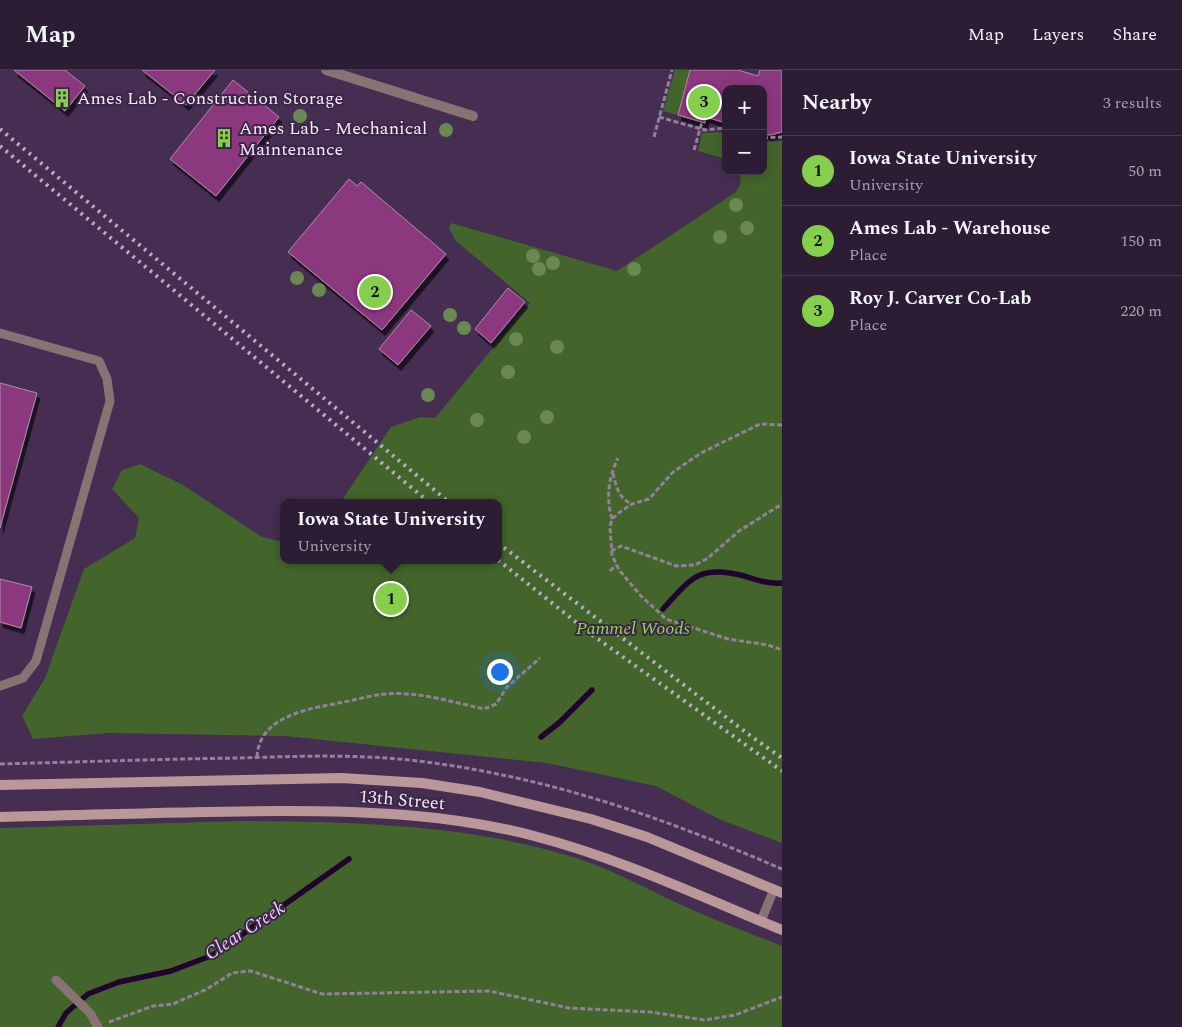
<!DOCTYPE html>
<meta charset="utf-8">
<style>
:root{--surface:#2c1d34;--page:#382a40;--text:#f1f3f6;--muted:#a6a2ac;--line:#483b4f;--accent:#85cf4c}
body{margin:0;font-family:Spectral,serif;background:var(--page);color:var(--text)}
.controls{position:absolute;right:15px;top:15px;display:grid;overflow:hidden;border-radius:10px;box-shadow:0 2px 12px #0003}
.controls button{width:45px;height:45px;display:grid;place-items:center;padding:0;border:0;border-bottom:1px solid var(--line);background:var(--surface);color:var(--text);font:25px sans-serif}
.you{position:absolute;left:499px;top:601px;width:18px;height:18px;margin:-12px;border:4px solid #fff;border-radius:50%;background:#1a73e8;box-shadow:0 0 0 8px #1a73e833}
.badge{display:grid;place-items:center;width:32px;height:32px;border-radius:50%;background:var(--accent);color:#111;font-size:16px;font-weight:700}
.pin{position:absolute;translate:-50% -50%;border:2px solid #fff;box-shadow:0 1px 5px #0006}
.popup{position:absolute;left:280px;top:429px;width:222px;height:65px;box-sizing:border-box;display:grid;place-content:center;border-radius:10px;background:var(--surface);filter:drop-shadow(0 1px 4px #0005);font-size:16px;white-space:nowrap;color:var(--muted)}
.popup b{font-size:19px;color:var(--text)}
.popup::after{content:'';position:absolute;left:50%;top:100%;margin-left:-10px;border:10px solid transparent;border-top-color:var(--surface)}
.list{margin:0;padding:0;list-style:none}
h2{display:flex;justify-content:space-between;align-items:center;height:65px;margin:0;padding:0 20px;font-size:21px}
h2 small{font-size:16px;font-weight:400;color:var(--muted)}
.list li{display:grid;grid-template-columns:32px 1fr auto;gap:15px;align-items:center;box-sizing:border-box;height:70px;padding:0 20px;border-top:1px solid var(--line)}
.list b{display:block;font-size:19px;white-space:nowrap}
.list p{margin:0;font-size:16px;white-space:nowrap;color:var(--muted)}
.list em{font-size:16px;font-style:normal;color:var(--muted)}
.map{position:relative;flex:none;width:782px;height:957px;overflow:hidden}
header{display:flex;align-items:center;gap:30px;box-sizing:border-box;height:70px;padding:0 25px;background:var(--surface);border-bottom:1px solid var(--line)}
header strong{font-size:24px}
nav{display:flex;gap:28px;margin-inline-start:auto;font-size:18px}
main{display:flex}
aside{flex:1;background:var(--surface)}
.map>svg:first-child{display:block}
</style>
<header>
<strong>Map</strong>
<nav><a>Map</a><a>Layers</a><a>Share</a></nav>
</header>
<main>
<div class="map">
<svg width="782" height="957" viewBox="0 0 782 957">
<defs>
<filter id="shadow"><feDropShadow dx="3" dy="5.5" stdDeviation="0" flood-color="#0009"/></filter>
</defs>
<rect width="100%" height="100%" fill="#3b2745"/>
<path fill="#462e52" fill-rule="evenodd" d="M0 0H782V957H0ZM726 19H763V101H726ZM284 433H498V490H284Z"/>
<path fill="#43652b" d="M675 0H690L678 45 663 41Z
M726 62V89L698 81 702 63Z
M782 71V773L719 749 656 716 547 693 285 666 108 663 33 669 22 646 45 608 84 499 135 468 139 448 112 419 122 400 140 394 183 415 262 467 283 472 284 490H498V433H340L391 357 420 347 435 348 530 233 456 171 449 158 451 153 617 201 736 122 741 112 739 101H763V72Z
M243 751C354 752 466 754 573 787 611 799 641 816 677 833 711 849 747 862 782 876V957H0V758Z"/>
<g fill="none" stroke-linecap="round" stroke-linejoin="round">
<path stroke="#22032f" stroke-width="5.5" d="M663 539C691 508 700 494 744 506 757 510 768 514 782 513
M541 667 560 652 592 620
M58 957 66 943 88 924 119 912 171 901 213 885 349 789"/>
</g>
<path fill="#8c397f" stroke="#b08ca8" filter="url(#shadow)" d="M14 0H65L85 16 65 41Z
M142 0H215L186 35Z
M690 0H738L758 6 760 0H782V62L770 65 763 64V19H726V53L706 47 705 53 678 45Z
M233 10 279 47 216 126 170 89Z
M349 109 357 116 361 112 446 184 382 260 288 182Z
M508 218 525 232 491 273 475 259Z
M411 240 431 256 398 295 379 279Z
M0 313 37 323 0 458Z
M0 509 32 517 21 558 0 552Z"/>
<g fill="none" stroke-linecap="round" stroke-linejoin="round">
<path stroke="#92819a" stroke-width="3" stroke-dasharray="5 2.5" stroke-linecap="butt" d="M659 47 705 60 726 58
M654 67 672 0
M763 68 782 67
M694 80 702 52
M782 355 760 354 701 383 673 402 649 429 632 434 620 442 612 449 610 457 612 485 619 500 641 526 666 549 728 569 768 575 782 580
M613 403C616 416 618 428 632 434
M612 449C606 427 608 409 618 388
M611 481 621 476 676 496 695 495 708 488 739 461 782 434
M610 501 616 495
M257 687C259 645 310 639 343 632 357 630 371 625 385 624 417 621 452 632 484 639L496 634 507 617 540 588
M0 694C80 692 161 689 241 688 299 686 360 684 418 691 550 707 661 747 782 799
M109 952 153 936 173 934 207 919 232 903 251 901 322 924 489 921 569 938 650 942 705 950 735 945 782 927"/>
<path stroke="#887374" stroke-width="9" d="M0 263 99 291 107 309 110 331 36 591 23 608 0 616
M761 851 774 819
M56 910 90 943 98 957"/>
<path stroke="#887374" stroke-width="10" d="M326 0 473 46"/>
<path stroke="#ba989a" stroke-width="10" d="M0 715 341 708 422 713 480 722 591 749 647 767 782 823
M0 747C94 745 188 741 282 741 366 741 451 744 534 766 619 788 700 826 782 860"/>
<path stroke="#bdadc4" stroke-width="4" stroke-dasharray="2.5 5" stroke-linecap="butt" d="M0 59 450 433
M0 76 430 433
M498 473 752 667 782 688
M498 490 591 564 782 701"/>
</g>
<g fill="#6a8851">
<circle cx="300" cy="46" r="7"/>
<circle cx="446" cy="60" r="7"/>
<circle cx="736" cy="135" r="7"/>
<circle cx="747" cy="158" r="7"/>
<circle cx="720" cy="167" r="7"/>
<circle cx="533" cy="186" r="7"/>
<circle cx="553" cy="193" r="7"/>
<circle cx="539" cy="199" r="7"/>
<circle cx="634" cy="199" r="7"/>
<circle cx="297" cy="208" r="7"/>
<circle cx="319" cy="220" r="7"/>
<circle cx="450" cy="245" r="7"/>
<circle cx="464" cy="258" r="7"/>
<circle cx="516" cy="269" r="7"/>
<circle cx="557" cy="277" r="7"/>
<circle cx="508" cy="302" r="7"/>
<circle cx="428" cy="325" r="7"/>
<circle cx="547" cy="347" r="7"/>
<circle cx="477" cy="350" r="7"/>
<circle cx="524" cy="367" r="7"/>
</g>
<defs>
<g id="building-bare" transform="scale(1.5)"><path d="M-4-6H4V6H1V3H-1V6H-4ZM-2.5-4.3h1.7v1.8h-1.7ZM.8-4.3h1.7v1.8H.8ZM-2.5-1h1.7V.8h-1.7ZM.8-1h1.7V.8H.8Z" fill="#85cf4c" stroke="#3b2745" stroke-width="2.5" paint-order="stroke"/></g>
</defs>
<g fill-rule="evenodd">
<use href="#building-bare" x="62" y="28"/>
<use href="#building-bare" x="224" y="68"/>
</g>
<g text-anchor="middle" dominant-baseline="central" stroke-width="4" stroke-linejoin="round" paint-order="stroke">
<g font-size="18" fill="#f6e9fc" stroke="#3b2745" text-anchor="start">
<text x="77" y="28">Ames Lab - Construction Storage</text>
<text x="239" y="58">Ames Lab - Mechanical<tspan x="239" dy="21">Maintenance</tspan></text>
</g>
<g font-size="18" font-style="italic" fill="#90d85b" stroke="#3b2745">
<text x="633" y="558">Pammel Woods</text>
</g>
<g font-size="18" fill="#f6e9fc" stroke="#3b2745">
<text transform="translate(402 730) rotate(5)">13th Street</text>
</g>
<g font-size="19" font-style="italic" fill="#e9cbf8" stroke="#3b2745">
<text transform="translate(245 861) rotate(-33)">Clear Creek</text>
</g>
</g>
</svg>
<div class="controls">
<button>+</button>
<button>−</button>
</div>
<div class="you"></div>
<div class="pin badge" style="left:391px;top:529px">1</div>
<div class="popup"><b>Iowa State University</b>University</div>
<div class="pin badge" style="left:375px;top:222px">2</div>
<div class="pin badge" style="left:704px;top:32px">3</div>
</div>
<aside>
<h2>Nearby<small>3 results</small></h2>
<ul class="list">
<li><span class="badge">1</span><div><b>Iowa State University</b><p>University</p></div><em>50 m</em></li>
<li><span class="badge">2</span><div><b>Ames Lab - Warehouse</b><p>Place</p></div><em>150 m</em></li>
<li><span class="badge">3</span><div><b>Roy J. Carver Co-Lab</b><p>Place</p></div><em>220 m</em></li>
</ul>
</aside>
</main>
